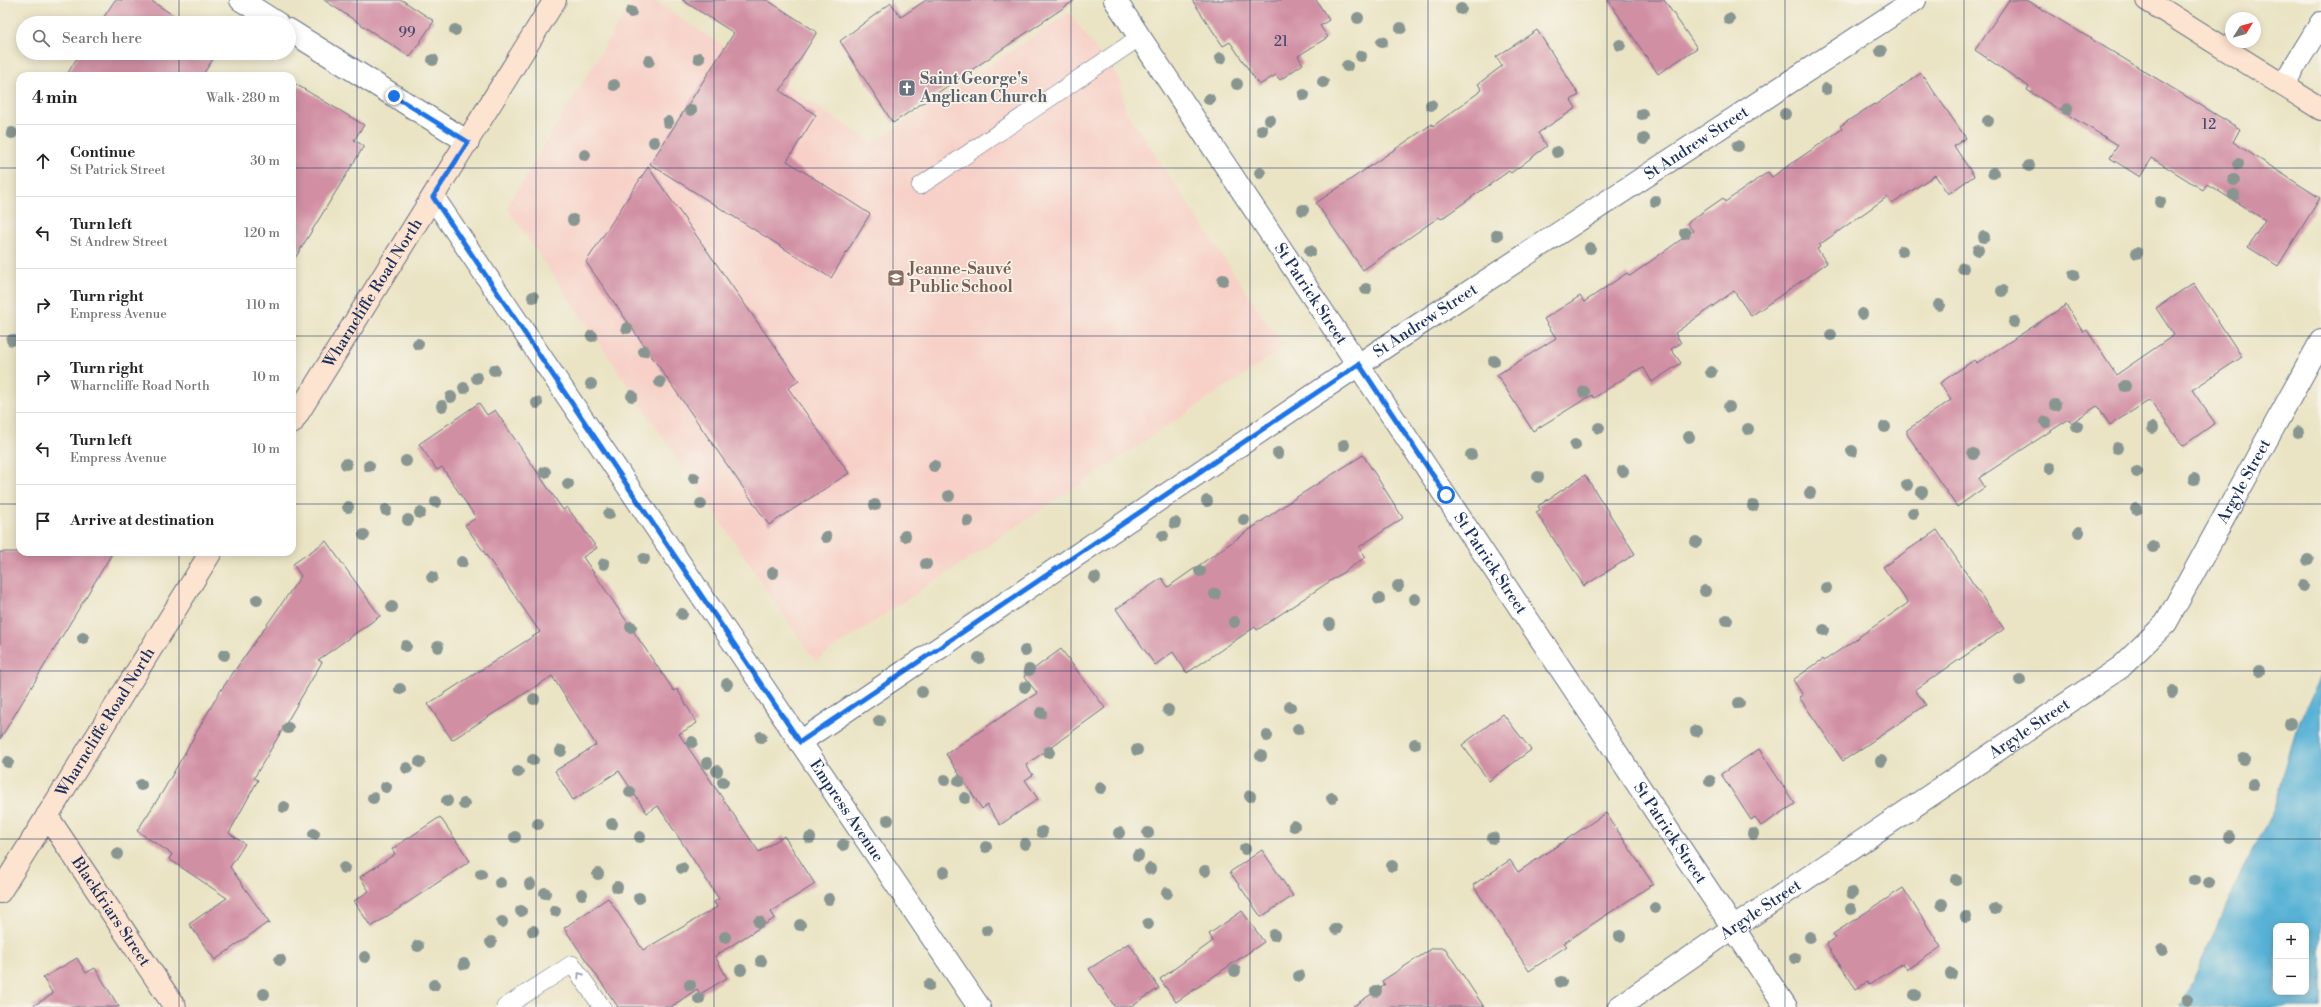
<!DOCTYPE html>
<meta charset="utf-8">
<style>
:root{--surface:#fff;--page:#f2f2f2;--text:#222;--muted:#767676;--line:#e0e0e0}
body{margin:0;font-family:"Libre Bodoni",serif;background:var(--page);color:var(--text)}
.controls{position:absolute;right:12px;bottom:12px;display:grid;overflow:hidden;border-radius:8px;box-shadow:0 2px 10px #0003}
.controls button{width:36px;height:36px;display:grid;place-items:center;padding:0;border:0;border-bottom:1px solid var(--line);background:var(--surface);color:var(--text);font:20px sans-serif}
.compass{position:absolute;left:2225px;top:12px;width:36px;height:36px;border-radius:50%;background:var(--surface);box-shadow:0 2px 10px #0003;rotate:53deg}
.stop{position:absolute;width:12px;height:12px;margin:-9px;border:3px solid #1a73e8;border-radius:50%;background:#fff}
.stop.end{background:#1a73e8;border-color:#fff;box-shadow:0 1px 4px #0008}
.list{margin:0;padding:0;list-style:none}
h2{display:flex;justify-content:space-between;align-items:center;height:52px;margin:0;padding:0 16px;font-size:17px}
h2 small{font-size:13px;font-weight:400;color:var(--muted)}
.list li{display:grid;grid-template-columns:26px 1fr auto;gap:12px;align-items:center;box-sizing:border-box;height:72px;padding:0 16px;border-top:1px solid var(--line)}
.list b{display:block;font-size:15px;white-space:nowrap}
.list p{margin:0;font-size:13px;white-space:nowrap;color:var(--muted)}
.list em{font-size:13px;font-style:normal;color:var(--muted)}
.icon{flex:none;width:22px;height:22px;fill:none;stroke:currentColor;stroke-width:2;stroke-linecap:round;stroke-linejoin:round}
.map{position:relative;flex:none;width:2321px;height:1007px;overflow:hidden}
.search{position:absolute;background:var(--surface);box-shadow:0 2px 10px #0003;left:16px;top:16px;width:280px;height:44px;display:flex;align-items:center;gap:10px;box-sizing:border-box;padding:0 14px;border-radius:22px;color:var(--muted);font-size:15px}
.panel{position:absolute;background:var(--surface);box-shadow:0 2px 10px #0003;left:16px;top:72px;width:280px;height:484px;border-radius:12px}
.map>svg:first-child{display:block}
</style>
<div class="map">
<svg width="2321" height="1007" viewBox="0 0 2321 1007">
<rect width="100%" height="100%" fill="#f7f3e8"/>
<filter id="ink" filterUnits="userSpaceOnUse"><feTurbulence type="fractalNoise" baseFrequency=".025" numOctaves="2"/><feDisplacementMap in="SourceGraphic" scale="8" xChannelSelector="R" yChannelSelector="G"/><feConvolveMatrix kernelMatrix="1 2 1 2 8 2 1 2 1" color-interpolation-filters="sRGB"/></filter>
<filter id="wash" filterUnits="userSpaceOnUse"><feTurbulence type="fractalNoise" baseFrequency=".012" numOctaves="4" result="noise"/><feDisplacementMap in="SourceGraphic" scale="16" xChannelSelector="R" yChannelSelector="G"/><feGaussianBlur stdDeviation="0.9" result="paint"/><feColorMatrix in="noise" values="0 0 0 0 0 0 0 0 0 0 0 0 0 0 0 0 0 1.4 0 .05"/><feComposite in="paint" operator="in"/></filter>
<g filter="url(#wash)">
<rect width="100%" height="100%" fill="#eae4c4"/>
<path fill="#f7d1c8" d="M633 0H653L873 143 1069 13 1121 82 1125 110 1284 348 815 661 507 207Z"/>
<path fill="#59b2d6" stroke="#3a709a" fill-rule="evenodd" d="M2321 676V1007H2181L2243 869 2274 809 2296 730ZM2276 926H2306V992H2276Z"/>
<g id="blocks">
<path fill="#d18fa4" d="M115 0H150L185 23H100Z
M324 0H402L434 21 410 57Z
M682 0H767L817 32 780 91 816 115 787 161 870 214 831 278 650 164 734 33Z
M926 0H1075L893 123 840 41 891 3 901 17Z
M1192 0H1316L1329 20 1320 26 1328 37 1298 56 1303 64 1280 80 1276 75 1259 85 1230 42 1223 46Z
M1608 0H1664L1697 48 1658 74Z
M2009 0H2027L2240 129 2233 142 2320 198 2278 266 2248 247 2265 220 2207 184 2203 190 2152 158 2140 177 2110 158 2118 145 2027 90 2029 87 1975 50Z
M1537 30 1579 95 1571 100 1576 108 1538 133 1547 146 1511 173 1509 171 1441 219 1439 217 1363 270 1316 203 1432 124 1433 126 1482 90 1478 84 1502 66 1496 57Z
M80 53H217L202 76H66Z
M1921 73 1966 138 1954 146 1974 176 1948 194 1935 175 1892 204 1887 197 1819 245 1820 247 1817 249 1827 263 1751 316 1734 291 1675 333 1681 343 1671 349 1681 363 1652 382 1644 368 1635 371 1594 398 1592 395 1533 431 1497 375 1556 338 1544 319 1580 296 1584 302 1627 273 1630 276 1693 231 1687 223 1723 198 1725 202 1768 172 1772 177 1842 129 1840 126 1874 104 1875 105Z
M292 82 364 125 354 140 364 146 292 263Z
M648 167 799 381 788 388 849 473 769 525 586 262Z
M2193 283 2242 357 2192 390 2215 423 2183 446 2150 400 2110 425 2097 406 2071 423 2069 419 1979 478 1985 487 1957 507 1907 434V430L1951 400 1940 383 1974 360 1977 363 2066 305 2083 332 2087 330 2116 375 2174 335 2156 308Z
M479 403 487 415 495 410 563 510 567 507 597 548 583 557 674 691 677 689 697 723 679 734 759 852 784 836 815 884 771 912 775 918 715 956 727 978 700 994 697 989 671 1007H618L564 928 608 898 643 950 717 907 714 902 719 899 658 806 647 813 619 771 573 800 555 771 596 745 552 676 452 740 428 704 540 632 465 525 476 518 442 467 437 470 419 444Z
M1363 455 1403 518 1359 547 1366 557 1257 630 1255 627 1187 673 1173 652 1155 665 1116 609 1162 578 1168 587 1292 500Z
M1585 475 1635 554 1584 586 1536 512 1540 510 1538 506Z
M1937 530 2004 629 1915 690 1926 705 1843 761 1799 697 1803 695 1793 680 1823 659 1824 661 1908 603 1883 567Z
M326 541 380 616 318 660 322 662 254 778 258 780 229 833 245 844 230 867 270 924 267 923 215 960 189 924 227 898 169 859 172 854 137 831 163 791 219 693 301 576 293 564Z
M0 552H113L0 739Z
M1061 649 1105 708 1026 765 1033 775 1025 780 1038 799 1000 825 987 805 982 809 946 754 1037 693 1024 676Z
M1503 714 1531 750 1489 781 1462 745Z
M1759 749 1795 804 1761 826 1755 817 1751 820 1721 774Z
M1606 813 1653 884 1564 943 1567 946 1529 971 1473 885 1510 860 1518 872Z
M440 817 470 861 371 927 354 901 369 891 360 877 395 854 392 849Z
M1262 850 1293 896 1261 917 1230 872Z
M1903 888 1941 947 1907 970 1903 963 1869 985 1867 982 1856 989 1826 944 1836 937 1833 934Z
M1242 911 1264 942 1176 1002 1160 979 1213 941 1209 934Z
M1129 943 1159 988 1131 1007H1115L1089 969Z
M1433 948H1445L1484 1007H1352L1385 985 1382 981Z
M77 958 86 973 95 968 119 1007H31L53 994 43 978Z"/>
</g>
</g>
<g filter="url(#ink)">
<use href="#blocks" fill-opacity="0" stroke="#636e82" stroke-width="1"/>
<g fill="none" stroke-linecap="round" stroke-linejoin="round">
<g stroke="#636e82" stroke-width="18">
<path id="lane" d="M920 186 1140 37
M505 1007 572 964 602 1007"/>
</g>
<g stroke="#636e82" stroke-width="24">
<g id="street">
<path d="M241 0 277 23"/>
<path id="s1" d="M1115 0 1786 1007"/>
<path d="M289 30 468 142"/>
<path d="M2283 85 2321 23"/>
<path id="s2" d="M433 197 979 1007"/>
<path id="s3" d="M800 742 1388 345 1915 0"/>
<path id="s4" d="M1619 1007 1733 928 2121 667 2166 623 2321 341"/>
</g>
</g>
<g stroke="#636e82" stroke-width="24">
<g id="secondary">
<path d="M2147 0 2321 109"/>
<path id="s5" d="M292 423 555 0"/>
<path id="s6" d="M47 816 175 1007"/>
<path id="s7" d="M0 892 211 552"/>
</g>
</g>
<use href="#lane" stroke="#fff" stroke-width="17"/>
<use href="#street" stroke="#fff" stroke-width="22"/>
<use href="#secondary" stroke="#fde4d0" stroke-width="22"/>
</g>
<g fill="#889691">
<circle cx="1461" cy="9" r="6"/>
<circle cx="631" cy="12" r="6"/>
<circle cx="1358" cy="18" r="6"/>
<circle cx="1729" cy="19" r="6"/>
<circle cx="1401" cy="28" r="6"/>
<circle cx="455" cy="30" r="6"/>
<circle cx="1382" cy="42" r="6"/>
<circle cx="1620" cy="45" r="6"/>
<circle cx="1881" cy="51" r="6"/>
<circle cx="1361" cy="56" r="6"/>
<circle cx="699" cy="58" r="6"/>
<circle cx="1221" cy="58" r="6"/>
<circle cx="433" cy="60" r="6"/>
<circle cx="649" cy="61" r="6"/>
<circle cx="1347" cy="66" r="6"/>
<circle cx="1323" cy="82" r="6"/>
<circle cx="1237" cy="84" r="6"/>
<circle cx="614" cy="85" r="6"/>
<circle cx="1826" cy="89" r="6"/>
<circle cx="1304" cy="95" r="6"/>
<circle cx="1209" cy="99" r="6"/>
<circle cx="1431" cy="105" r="6"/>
<circle cx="2067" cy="109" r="6"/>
<circle cx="691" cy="110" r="6"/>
<circle cx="1642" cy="114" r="6"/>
<circle cx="1785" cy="114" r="6"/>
<circle cx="1270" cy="120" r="6"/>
<circle cx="1988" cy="121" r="6"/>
<circle cx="668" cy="122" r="6"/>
<circle cx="1262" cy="130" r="6"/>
<circle cx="12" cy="133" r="6"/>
<circle cx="1644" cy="139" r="6"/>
<circle cx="654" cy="142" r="6"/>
<circle cx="1738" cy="146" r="6"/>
<circle cx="1557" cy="152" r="6"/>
<circle cx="585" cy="155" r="6"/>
<circle cx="2238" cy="164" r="6"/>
<circle cx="2029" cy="166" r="6"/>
<circle cx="1260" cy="173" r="6"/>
<circle cx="1993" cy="173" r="6"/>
<circle cx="2234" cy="180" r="6"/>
<circle cx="2234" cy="195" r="6"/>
<circle cx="1655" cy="201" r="6"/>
<circle cx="2160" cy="202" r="6"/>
<circle cx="1303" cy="210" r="6"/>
<circle cx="573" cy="220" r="6"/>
<circle cx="1685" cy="233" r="6"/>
<circle cx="1497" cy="235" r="6"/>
<circle cx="1984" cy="237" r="6"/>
<circle cx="1590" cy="248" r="6"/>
<circle cx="1978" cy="250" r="6"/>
<circle cx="1310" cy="251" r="6"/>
<circle cx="1902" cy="251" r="6"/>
<circle cx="2137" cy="253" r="6"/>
<circle cx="1963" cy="268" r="6"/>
<circle cx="2074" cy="275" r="6"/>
<circle cx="1223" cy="280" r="6"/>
<circle cx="1366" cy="289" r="6"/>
<circle cx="2002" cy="291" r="6"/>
<circle cx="533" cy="297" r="6"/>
<circle cx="1939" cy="305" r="6"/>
<circle cx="1862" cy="314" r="6"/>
<circle cx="2014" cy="322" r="6"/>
<circle cx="627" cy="328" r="6"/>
<circle cx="1831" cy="335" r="6"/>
<circle cx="592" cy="336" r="6"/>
<circle cx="12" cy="340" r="6"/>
<circle cx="418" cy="344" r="6"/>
<circle cx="644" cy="351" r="6"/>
<circle cx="1494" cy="361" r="6"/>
<circle cx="494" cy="370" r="6"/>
<circle cx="1711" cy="372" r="6"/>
<circle cx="477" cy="378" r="6"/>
<circle cx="660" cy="382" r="6"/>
<circle cx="591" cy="384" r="6"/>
<circle cx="2125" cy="386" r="6"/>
<circle cx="464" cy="388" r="6"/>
<circle cx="1584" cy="392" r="6"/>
<circle cx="632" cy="396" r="6"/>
<circle cx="451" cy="397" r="6"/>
<circle cx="537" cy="403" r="6"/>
<circle cx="2055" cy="405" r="6"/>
<circle cx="442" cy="406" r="6"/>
<circle cx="1729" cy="407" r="6"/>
<circle cx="2046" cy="422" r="6"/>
<circle cx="2077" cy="426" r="6"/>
<circle cx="1885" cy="427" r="6"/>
<circle cx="1599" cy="428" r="6"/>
<circle cx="2153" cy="428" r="6"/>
<circle cx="1748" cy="429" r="6"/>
<circle cx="2298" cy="432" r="6"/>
<circle cx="1689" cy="437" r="6"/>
<circle cx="1344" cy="445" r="6"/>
<circle cx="1575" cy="445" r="6"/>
<circle cx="2117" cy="448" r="6"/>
<circle cx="1852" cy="451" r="6"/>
<circle cx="1278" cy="453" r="6"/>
<circle cx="1973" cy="454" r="6"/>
<circle cx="1471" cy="455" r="6"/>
<circle cx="406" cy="461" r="6"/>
<circle cx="346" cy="464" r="6"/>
<circle cx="369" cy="466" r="6"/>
<circle cx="934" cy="466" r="6"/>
<circle cx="2050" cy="468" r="6"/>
<circle cx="1623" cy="471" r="6"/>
<circle cx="545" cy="472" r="6"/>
<circle cx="2137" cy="472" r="6"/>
<circle cx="1538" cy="477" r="6"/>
<circle cx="694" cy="478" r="6"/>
<circle cx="2194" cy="479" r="6"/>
<circle cx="568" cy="484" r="6"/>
<circle cx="1907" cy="485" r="6"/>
<circle cx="1922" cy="492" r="6"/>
<circle cx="1810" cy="493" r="6"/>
<circle cx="949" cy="496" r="6"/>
<circle cx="1207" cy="501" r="6"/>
<circle cx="436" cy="502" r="6"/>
<circle cx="701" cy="504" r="6"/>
<circle cx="875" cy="505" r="6"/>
<circle cx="1753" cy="506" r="6"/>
<circle cx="348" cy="507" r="6"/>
<circle cx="2136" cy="509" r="6"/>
<circle cx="386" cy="510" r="6"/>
<circle cx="420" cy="513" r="6"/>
<circle cx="1913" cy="513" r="6"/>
<circle cx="609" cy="514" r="6"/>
<circle cx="408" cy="520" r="6"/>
<circle cx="1244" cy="520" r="6"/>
<circle cx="968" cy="521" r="6"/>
<circle cx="1175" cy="523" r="6"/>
<circle cx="2079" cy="532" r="6"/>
<circle cx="364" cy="535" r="6"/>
<circle cx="905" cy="536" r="6"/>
<circle cx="1163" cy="536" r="6"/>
<circle cx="826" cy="537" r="6"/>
<circle cx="1696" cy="542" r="6"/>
<circle cx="2153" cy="547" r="6"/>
<circle cx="644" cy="559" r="6"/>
<circle cx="2308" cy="560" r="6"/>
<circle cx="462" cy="562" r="6"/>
<circle cx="604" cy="564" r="6"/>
<circle cx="926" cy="564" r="6"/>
<circle cx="1200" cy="571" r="6"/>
<circle cx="773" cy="573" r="6"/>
<circle cx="432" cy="577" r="6"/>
<circle cx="1095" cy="578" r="6"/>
<circle cx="1398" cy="586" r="6"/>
<circle cx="2303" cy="586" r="6"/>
<circle cx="1826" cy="588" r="6"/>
<circle cx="1705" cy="591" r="6"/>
<circle cx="1215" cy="594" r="6"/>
<circle cx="1379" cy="599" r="6"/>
<circle cx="1415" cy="599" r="6"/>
<circle cx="257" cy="600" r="6"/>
<circle cx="392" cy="607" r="6"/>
<circle cx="682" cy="614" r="6"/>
<circle cx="1727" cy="620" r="6"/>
<circle cx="1234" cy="622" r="6"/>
<circle cx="1329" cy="624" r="6"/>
<circle cx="631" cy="627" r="6"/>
<circle cx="1824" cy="630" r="6"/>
<circle cx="83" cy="638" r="6"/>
<circle cx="406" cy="646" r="6"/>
<circle cx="438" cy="647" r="6"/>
<circle cx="1025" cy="651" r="6"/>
<circle cx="224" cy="655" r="6"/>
<circle cx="979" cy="658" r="6"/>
<circle cx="1029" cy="670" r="6"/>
<circle cx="2259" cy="671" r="6"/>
<circle cx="2020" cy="680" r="6"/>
<circle cx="727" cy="684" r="6"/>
<circle cx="1025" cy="687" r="6"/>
<circle cx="400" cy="689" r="6"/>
<circle cx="922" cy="692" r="6"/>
<circle cx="2172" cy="692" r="6"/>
<circle cx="534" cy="699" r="6"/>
<circle cx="1739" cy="703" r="6"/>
<circle cx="1290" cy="707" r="6"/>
<circle cx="1168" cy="710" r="6"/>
<circle cx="1041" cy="713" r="6"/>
<circle cx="879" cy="721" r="6"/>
<circle cx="2290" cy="724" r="6"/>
<circle cx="288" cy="728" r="6"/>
<circle cx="1298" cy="729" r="6"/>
<circle cx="1696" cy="731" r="6"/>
<circle cx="1267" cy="736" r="6"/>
<circle cx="761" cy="737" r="6"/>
<circle cx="692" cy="742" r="6"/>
<circle cx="1415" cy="744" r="6"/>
<circle cx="1137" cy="750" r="6"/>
<circle cx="561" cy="751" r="6"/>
<circle cx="1049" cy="752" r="6"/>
<circle cx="1261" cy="756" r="6"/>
<circle cx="2244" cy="759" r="6"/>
<circle cx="533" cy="760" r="6"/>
<circle cx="1881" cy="761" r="6"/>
<circle cx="8" cy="762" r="6"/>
<circle cx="420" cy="762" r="6"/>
<circle cx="707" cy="763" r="6"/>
<circle cx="407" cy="768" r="6"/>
<circle cx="717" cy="771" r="6"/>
<circle cx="518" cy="772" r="6"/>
<circle cx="945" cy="780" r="6"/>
<circle cx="959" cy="781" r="6"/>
<circle cx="1710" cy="781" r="6"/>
<circle cx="723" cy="782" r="6"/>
<circle cx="2253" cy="784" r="6"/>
<circle cx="141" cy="785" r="6"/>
<circle cx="386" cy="787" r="6"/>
<circle cx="1101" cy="788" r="6"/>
<circle cx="630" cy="792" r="6"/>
<circle cx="1250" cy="796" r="6"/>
<circle cx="373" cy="798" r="6"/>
<circle cx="965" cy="798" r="6"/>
<circle cx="1332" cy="798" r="6"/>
<circle cx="447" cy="801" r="6"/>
<circle cx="464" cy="804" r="6"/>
<circle cx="284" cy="807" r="6"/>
<circle cx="888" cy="820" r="6"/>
<circle cx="538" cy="824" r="6"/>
<circle cx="612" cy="824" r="6"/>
<circle cx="1294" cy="826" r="6"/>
<circle cx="1042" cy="832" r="6"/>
<circle cx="1119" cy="833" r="6"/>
<circle cx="1148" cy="833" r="6"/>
<circle cx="314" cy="834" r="6"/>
<circle cx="1753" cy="834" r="6"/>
<circle cx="515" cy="837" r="6"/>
<circle cx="640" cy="837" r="6"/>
<circle cx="2229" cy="837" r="6"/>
<circle cx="810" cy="838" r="6"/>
<circle cx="1493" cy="838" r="6"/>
<circle cx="1025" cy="844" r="6"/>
<circle cx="843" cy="845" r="6"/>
<circle cx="986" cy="847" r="6"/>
<circle cx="1245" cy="849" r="6"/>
<circle cx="117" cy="854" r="6"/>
<circle cx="1138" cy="856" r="6"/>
<circle cx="1392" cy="866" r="6"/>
<circle cx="344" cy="868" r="6"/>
<circle cx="682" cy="868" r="6"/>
<circle cx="1150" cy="869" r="6"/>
<circle cx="1205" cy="871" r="6"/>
<circle cx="944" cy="872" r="6"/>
<circle cx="481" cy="874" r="6"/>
<circle cx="598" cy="874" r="6"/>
<circle cx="1956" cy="880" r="6"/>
<circle cx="2195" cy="880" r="6"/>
<circle cx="500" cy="883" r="6"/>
<circle cx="2209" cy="883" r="6"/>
<circle cx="530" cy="884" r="6"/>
<circle cx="617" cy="887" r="6"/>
<circle cx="545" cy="893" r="6"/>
<circle cx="1167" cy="893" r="6"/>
<circle cx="1852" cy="893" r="6"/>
<circle cx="582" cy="894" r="6"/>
<circle cx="639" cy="898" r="6"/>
<circle cx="829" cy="899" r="6"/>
<circle cx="1942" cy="904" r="6"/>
<circle cx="1655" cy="908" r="6"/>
<circle cx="1851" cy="909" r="6"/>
<circle cx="1995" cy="909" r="6"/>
<circle cx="521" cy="911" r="6"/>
<circle cx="555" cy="911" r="6"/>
<circle cx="1966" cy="917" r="6"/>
<circle cx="502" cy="922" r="6"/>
<circle cx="759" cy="922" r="6"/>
<circle cx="1148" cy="924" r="6"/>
<circle cx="800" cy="925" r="6"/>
<circle cx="1336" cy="929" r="6"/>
<circle cx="987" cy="930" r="6"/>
<circle cx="533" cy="931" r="6"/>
<circle cx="1274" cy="935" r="6"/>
<circle cx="1620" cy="936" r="6"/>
<circle cx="725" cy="937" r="6"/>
<circle cx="1810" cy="937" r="6"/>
<circle cx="491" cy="942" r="6"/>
<circle cx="418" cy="946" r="6"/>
<circle cx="2162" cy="950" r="6"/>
<circle cx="365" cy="957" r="6"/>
<circle cx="1795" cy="958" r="6"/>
<circle cx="280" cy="960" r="6"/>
<circle cx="761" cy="961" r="6"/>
<circle cx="464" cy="964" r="6"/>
<circle cx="741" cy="970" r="6"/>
<circle cx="1235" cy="971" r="6"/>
<circle cx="1951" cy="974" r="6"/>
<circle cx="1299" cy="976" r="6"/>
<circle cx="1561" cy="982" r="6"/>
<circle cx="434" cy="985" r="6"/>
<circle cx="690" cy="985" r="6"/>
<circle cx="929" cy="985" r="6"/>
<circle cx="1376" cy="991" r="6"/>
<circle cx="264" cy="994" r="6"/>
<circle cx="1915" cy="995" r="6"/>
<circle cx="699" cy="999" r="6"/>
<circle cx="2188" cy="1000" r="6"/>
</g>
<defs><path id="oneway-chevron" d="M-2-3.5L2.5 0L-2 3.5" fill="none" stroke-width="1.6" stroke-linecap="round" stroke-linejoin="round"/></defs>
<use stroke="#8d97ae" href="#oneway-chevron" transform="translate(580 975) rotate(-125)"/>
</g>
<g fill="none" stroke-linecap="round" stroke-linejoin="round" filter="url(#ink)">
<path stroke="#1a73e8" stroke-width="5" d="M394 96 468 142 433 197 800 742 1359 364 1446 495"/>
</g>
<path fill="none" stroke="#1b2f5e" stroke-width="1" stroke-opacity="0.55" d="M179 0V23M357 0V1007M536 0V1007M714 0V1007M893 0V1007M1071 0V1007M1250 0V1007M1428 0V1007M1607 0V1007M1785 0V1007M1964 0V1007M2142 0V1007M179 53V76M0 168H20M292 168H2321M0 336H20M292 336H2321M0 504H20M292 504H2321M179 552V1007M0 671H2321M0 839H2321"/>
<defs>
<g id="church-square" transform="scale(0.9)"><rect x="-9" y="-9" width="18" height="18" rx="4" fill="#6b7280" stroke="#f7f3e8"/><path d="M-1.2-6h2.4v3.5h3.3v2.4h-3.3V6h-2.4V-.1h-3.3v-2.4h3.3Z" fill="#fff"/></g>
<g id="school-square" transform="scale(0.9)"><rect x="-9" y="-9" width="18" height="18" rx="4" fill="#8d6e63" stroke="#f7f3e8"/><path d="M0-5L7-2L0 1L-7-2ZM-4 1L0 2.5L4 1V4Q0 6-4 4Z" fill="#fff"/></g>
</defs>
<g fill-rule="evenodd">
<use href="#church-square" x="907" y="88"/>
<use href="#school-square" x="896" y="278"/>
</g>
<g text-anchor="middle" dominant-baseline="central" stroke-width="3.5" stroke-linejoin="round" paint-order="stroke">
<g font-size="14" fill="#484770">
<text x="407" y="33">99</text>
<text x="1281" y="42">21</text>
<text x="2209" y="125">12</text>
</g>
<g font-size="16" font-weight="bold" fill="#5b616d" stroke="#f7f3e8" text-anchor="start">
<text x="920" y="79">Saint George's<tspan x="920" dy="18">Anglican Church</tspan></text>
</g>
<g font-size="16" fill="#1b2f5e" stroke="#f7f3e8">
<text stroke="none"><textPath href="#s3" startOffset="1078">St Andrew Street</textPath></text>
<text stroke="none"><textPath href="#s5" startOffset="153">Wharncliffe Road North</textPath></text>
<text stroke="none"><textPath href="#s1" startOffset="353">St Patrick Street</textPath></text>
<text stroke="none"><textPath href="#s3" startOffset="754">St Andrew Street</textPath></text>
<text stroke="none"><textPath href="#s4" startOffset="831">Argyle Street</textPath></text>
<text stroke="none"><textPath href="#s1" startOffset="677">St Patrick Street</textPath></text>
<text stroke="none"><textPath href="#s7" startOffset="200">Wharncliffe Road North</textPath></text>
<text stroke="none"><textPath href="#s4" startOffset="496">Argyle Street</textPath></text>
<text stroke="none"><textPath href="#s2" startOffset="740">Empress Avenue</textPath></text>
<text stroke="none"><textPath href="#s1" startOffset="1001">St Patrick Street</textPath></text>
<text stroke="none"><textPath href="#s4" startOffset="172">Argyle Street</textPath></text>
<text stroke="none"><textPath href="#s6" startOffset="115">Blackfriars Street</textPath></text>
</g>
<g font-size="16" font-weight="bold" fill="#785e54" stroke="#f7f3e8" text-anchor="start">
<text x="909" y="269">Jeanne-Sauvé<tspan x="909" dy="18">Public School</tspan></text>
</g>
</g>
</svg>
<div class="controls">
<button>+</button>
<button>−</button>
</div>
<svg class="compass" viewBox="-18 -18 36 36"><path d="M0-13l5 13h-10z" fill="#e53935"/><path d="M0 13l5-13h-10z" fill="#767676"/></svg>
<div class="stop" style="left:1446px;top:495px"></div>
<div class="stop end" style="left:394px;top:96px"></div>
<div class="search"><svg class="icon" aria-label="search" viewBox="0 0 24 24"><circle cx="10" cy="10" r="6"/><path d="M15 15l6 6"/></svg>Search here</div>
<section class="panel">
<h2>4 min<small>Walk · 280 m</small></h2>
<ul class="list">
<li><svg class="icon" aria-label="ahead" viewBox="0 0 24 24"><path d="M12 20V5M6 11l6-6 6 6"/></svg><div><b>Continue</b><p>St Patrick Street</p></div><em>30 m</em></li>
<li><svg class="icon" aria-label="left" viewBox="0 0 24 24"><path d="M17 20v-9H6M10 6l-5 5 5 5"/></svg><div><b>Turn left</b><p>St Andrew Street</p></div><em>120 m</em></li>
<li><svg class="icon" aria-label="right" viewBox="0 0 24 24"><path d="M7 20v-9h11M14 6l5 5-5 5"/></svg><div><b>Turn right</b><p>Empress Avenue</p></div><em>110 m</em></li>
<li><svg class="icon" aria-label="right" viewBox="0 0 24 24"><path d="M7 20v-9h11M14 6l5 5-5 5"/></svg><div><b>Turn right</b><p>Wharncliffe Road North</p></div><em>10 m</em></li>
<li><svg class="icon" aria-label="left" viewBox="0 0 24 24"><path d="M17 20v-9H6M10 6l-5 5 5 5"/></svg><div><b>Turn left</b><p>Empress Avenue</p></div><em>10 m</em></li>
<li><svg class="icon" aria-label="arrive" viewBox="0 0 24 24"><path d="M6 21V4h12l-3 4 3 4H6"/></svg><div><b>Arrive at destination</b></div></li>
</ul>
</section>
</div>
